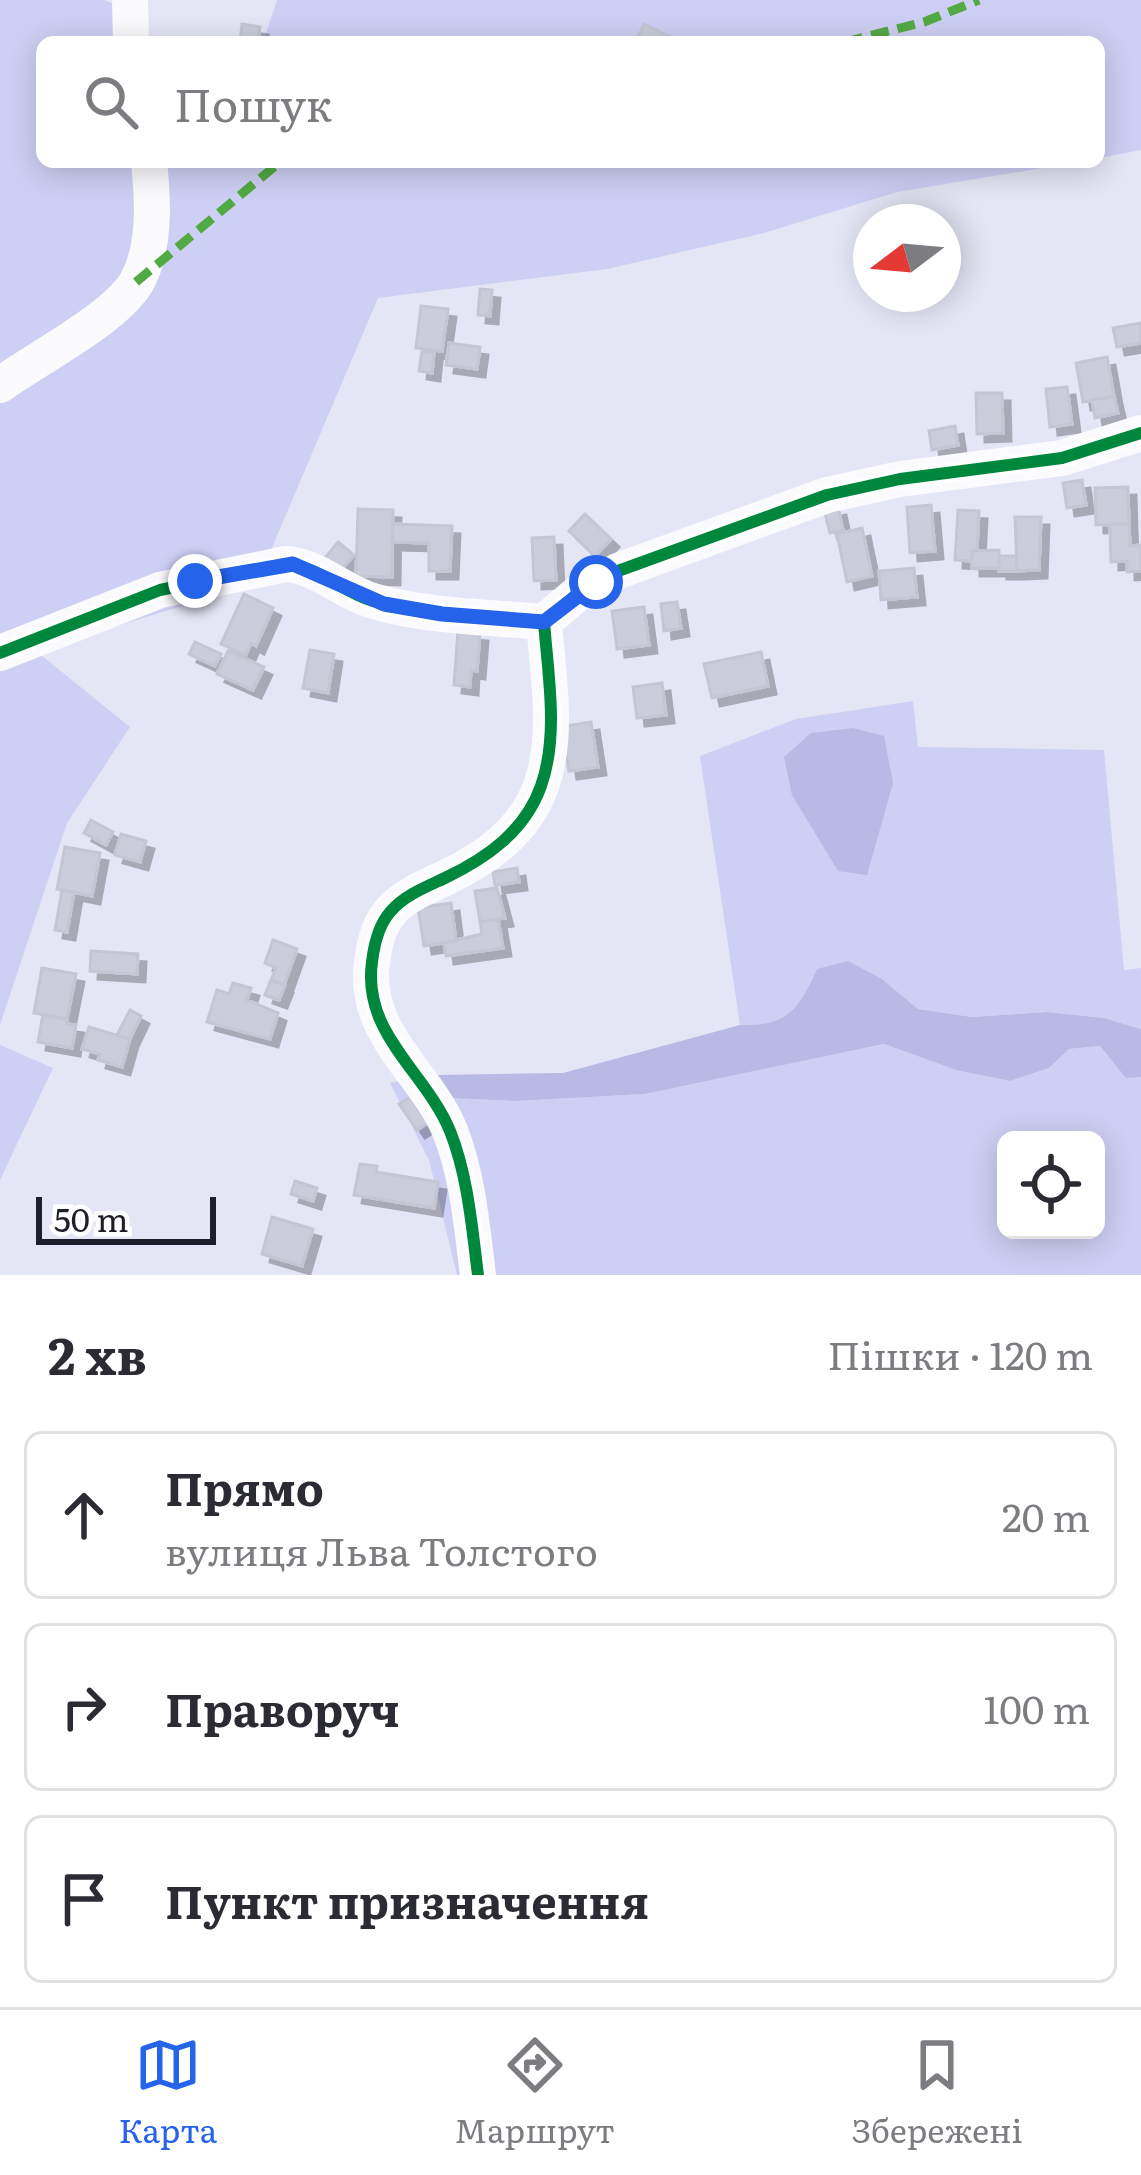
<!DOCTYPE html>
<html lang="uk">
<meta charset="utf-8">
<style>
:root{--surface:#fff;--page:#f7f7f7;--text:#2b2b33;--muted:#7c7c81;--line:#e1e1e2;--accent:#2563eb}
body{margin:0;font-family:Literata,serif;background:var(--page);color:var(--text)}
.controls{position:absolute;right:36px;bottom:36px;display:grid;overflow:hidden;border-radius:18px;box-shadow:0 6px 30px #0003}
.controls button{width:108px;height:108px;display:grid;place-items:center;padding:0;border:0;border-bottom:3px solid var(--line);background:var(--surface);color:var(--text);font:60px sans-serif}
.compass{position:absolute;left:853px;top:204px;width:108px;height:108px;border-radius:50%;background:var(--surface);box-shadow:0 6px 30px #0003;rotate:254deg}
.scale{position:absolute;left:36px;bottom:30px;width:180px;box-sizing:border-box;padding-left:12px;border:6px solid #1f1f2c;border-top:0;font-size:33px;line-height:42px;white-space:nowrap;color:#1f1f2c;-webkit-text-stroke:9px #fff;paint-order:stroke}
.stop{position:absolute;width:36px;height:36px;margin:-27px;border:9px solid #2563eb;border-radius:50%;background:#fff}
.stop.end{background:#2563eb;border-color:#fff;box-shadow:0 3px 12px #0008}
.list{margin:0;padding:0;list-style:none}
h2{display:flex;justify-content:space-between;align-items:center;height:156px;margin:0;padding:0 48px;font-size:51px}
h2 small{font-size:39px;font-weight:400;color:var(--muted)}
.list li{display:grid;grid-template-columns:78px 1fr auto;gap:36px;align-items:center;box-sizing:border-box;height:168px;margin:0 24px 24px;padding:0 24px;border:3px solid var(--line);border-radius:18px}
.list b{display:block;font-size:45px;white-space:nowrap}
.list p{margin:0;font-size:39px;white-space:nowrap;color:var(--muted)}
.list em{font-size:39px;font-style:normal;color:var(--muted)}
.icon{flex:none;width:66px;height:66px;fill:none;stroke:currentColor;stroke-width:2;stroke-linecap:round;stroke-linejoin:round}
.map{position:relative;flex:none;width:1141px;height:1275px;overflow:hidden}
.search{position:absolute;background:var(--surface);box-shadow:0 6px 30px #0003;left:36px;right:36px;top:36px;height:132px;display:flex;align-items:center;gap:30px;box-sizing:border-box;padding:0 42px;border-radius:18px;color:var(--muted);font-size:45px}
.sheet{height:732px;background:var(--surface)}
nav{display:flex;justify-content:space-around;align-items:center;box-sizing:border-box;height:168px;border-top:3px solid var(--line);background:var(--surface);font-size:33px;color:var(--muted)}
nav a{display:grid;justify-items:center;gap:6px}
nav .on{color:var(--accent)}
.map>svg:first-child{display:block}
</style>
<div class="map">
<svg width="1141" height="1275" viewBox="0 0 1141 1275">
<defs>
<filter id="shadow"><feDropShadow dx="8" dy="8" stdDeviation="0" flood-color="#0004"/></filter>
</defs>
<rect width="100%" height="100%" fill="#e5e6f5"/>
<path fill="#cecff4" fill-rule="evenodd" d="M0 0H104L134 11 138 42H42V162H1079L897 192 764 233 607 269 378 298 257 583 36 651 130 727 67 823 0 1025Z
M277 0H1141V150L1099 158V42H263Z
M913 701 918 747 1104 750 1124 970 1141 968V1029L1104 1018 1047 1012 972 1017 918 1009 882 979 817 969C798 1010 788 1026 740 1025L700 756 796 719Z
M884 1044 956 1070 1010 1081 1049 1068 1069 1049 1100 1046 1126 1077H1141V1275H457L429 1160 390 1083 437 1075 450 1098 516 1101 645 1094ZM1006 1140H1096V1230H1006Z
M0 1045 53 1068 0 1180Z"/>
<path fill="#b9b9e5" d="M853 728 884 736 893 783 867 875 838 871 792 795 784 757 811 733Z
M848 961 882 979 918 1009 972 1017 1047 1012 1104 1018 1141 1029V1077L1126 1078 1100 1046 1069 1049 1049 1068 1010 1081 956 1070 884 1044 645 1094 516 1101 450 1098 437 1075 563 1073 740 1025C788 1026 798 1010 817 969Z"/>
<path fill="#cccddb" stroke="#c5c6d3" stroke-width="3" filter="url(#shadow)" d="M242 24 260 27 258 42H240Z
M644 24 677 40 676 42H636Z
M480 289 492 290 490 316 478 315Z
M421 306 448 309 442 351 416 348Z
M1141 323V343L1117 347 1113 328Z
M449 343 480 347 477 369 446 365Z
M422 351 434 353 432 373 419 371Z
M1107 357 1114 396 1083 402 1076 363Z
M1067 387 1072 424 1050 427 1046 389Z
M976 393H1002L1003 433 977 434Z
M1114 396 1118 413 1095 418 1092 400Z
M955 426 958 445 932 450 929 431Z
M1082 480 1086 505 1067 508 1063 483Z
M1128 487 1129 524 1096 525 1095 488Z
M931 505 935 551 910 553 907 507Z
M838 507 843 530 830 533 824 510Z
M358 509 393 510 392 577 356 576Z
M958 510 979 511 977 550 972 551V561L955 560Z
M585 514 611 539 595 556 569 531Z
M1015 517H1041L1039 570 1017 571Z
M393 524 452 526 450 571H429V543L392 542Z
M1110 524H1129L1130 546 1141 545V571L1127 572V561L1111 562Z
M862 528 872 576 847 582 837 534Z
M554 537 556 580 534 581 532 538Z
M338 542 354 555 340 571 325 558Z
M999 550V568H972V551Z
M999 556H1016L1017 571H999Z
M914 568 917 597 881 600 879 571Z
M244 594 273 608 256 646 251 643 246 655 221 644Z
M677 602 681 628 664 631 661 604Z
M644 607 649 645 617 649 612 611Z
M458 631 480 633 477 671 471 670 470 687 454 685Z
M195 642 221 654 215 666 189 654Z
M310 650 334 654 328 693 303 688Z
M228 651 264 667 253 690 217 674Z
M761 652 768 686 712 698 704 664Z
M662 683 666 715 637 718 633 687Z
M591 722 598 767 569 771 561 727Z
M91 820 113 832 106 845 84 833Z
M121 834 146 841 140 862 115 855Z
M65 847 100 853 92 896 57 889Z
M517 868 519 882 495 885 493 872Z
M497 888 505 918 480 922 475 891Z
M62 890 74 892 67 932 55 930Z
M451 903 456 941 424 946 418 908Z
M498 919 503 948 446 956 444 943 482 934 480 922Z
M273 940 297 949 284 985 271 980 276 968 265 963Z
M91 951 138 954 137 974 90 971Z
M42 968 76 974 67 1019 34 1013Z
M271 980 285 985 279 1000 265 995Z
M233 983 251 988 247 1000 278 1013 270 1039 207 1022 217 990 229 994Z
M130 1010 141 1016 130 1039 117 1035Z
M43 1015 67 1019V1024L76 1025 72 1048 38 1042Z
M89 1027 130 1039 122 1067 98 1060 100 1054 82 1049Z
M410 1097 428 1123 417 1130 399 1104Z
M360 1164 377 1166 376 1172 438 1182 434 1208 354 1195Z
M295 1181 317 1188 313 1201 291 1194Z
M272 1217 313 1229 302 1266 262 1254Z"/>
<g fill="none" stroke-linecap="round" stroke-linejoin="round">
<path stroke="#fbfbfe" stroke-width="36" d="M130 0 131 42
M0 385C37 358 113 320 136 283 156 249 153 199 149 162
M544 622 577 594 618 571 827 495 900 479 1062 458 1141 433
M0 653 160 590 286 564C318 566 342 592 373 601 428 617 487 617 544 622
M478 1275C472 1228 468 1176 450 1131 426 1072 362 1034 372 962 374 945 379 924 391 911 405 895 426 887 445 878 487 858 525 831 541 786 559 735 548 675 544 622"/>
<path stroke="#52aa44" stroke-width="9" stroke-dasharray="18 9" stroke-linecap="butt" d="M845 42 924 22 979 0
M136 282 280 162"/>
<g stroke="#fff" stroke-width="20">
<path id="cycleway" d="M544 622 577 594 618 571 827 495 900 479 1062 458 1141 433
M0 653 160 590 286 564C318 566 342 592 373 601 428 617 487 617 544 622
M478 1275C472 1228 468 1176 450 1131 426 1072 362 1034 372 962 374 945 379 924 391 911 405 895 426 887 445 878 487 858 525 831 541 786 559 735 548 675 544 622"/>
</g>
<use href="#cycleway" stroke="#00873e" stroke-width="12"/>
</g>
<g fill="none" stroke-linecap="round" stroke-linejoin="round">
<path stroke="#2563eb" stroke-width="15" d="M195 581 293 564 384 604 442 614 544 622 596 582"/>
</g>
</svg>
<div class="controls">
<button><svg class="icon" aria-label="locate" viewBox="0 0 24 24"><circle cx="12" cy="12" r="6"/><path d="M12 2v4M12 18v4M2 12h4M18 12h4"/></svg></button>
</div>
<svg class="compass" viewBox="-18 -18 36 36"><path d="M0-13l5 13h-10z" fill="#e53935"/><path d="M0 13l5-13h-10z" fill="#7c7c81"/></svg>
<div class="scale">50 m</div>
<div class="stop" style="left:596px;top:582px"></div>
<div class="stop end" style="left:195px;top:581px"></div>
<div class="search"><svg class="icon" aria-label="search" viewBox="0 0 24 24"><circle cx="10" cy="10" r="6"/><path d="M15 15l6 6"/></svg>Пошук</div>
</div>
<section class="sheet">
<h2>2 хв<small>Пішки · 120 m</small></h2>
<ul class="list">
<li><svg class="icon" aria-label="ahead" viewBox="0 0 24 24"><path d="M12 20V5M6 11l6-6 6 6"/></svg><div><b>Прямо</b><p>вулиця Льва Толстого</p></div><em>20 m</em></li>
<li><svg class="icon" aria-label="right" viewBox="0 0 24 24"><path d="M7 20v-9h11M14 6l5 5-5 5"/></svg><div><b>Праворуч</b></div><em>100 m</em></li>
<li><svg class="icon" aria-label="arrive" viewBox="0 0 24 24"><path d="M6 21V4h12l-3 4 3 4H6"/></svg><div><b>Пункт призначення</b></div></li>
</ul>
</section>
<nav>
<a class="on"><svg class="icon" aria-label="map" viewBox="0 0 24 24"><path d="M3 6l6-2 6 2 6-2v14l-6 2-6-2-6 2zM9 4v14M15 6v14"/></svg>Карта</a>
<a><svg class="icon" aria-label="directions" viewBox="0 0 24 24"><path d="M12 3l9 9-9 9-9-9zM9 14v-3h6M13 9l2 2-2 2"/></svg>Маршрут</a>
<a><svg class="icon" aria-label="saved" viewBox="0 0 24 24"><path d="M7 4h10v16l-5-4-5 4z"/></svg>Збережені</a>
</nav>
